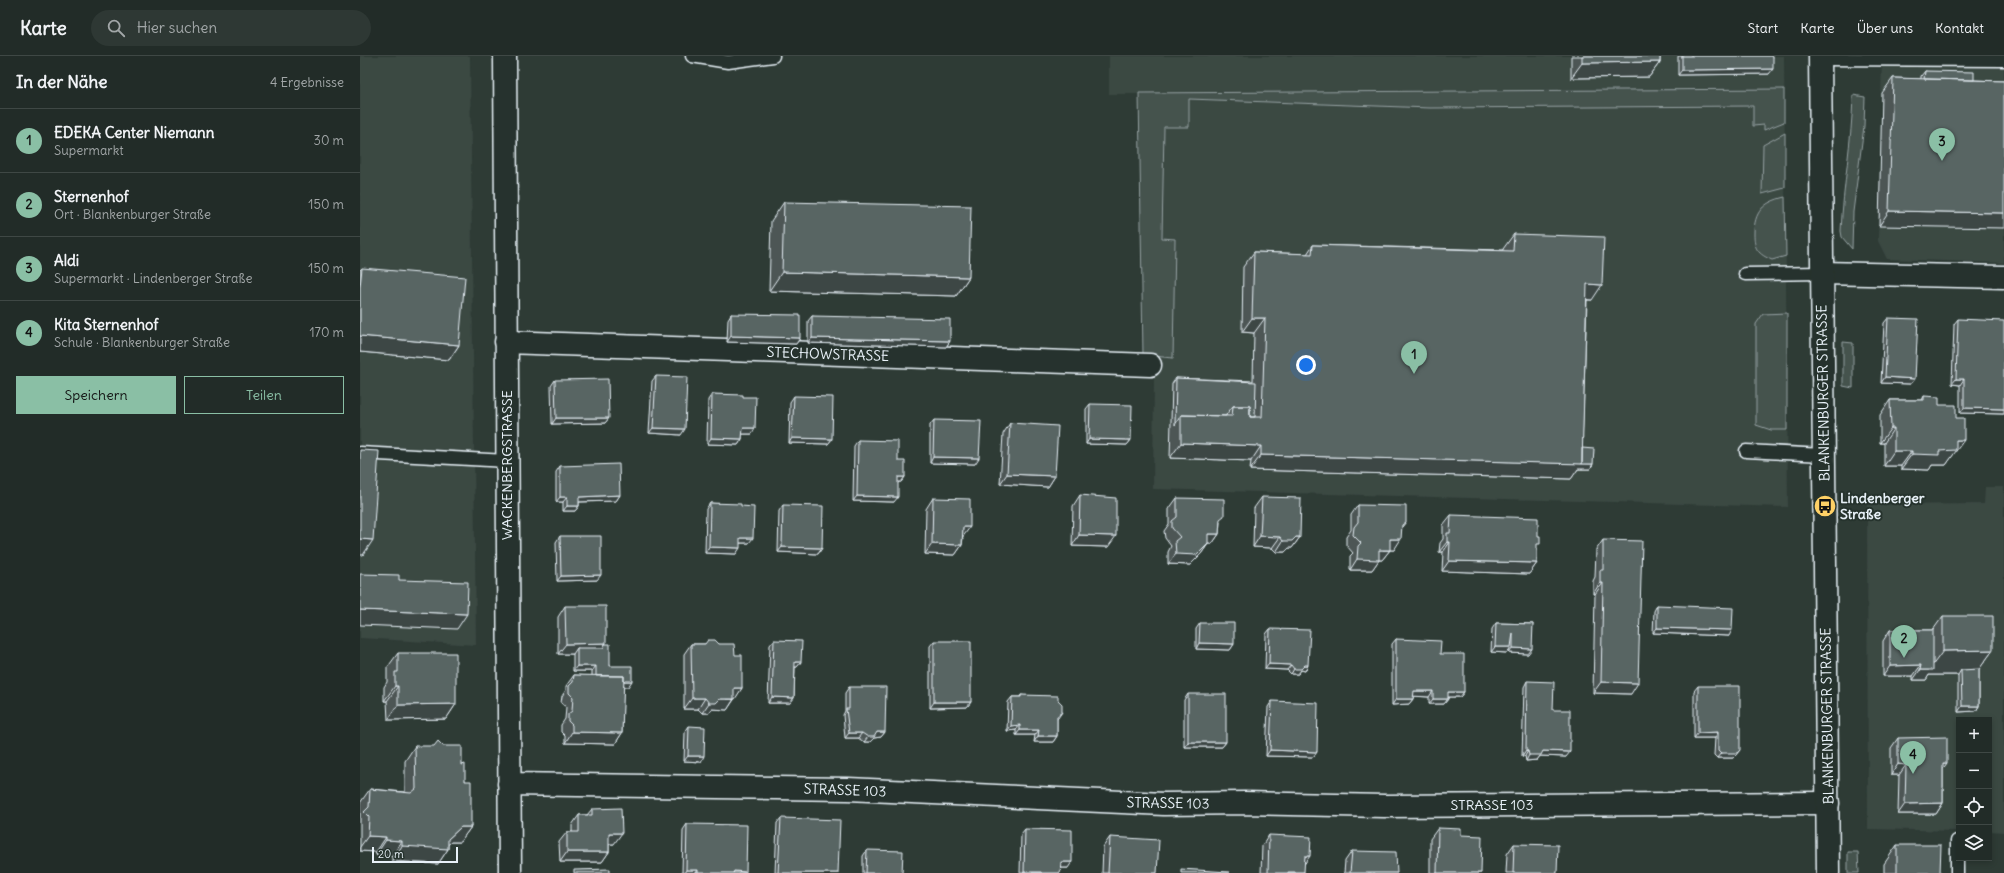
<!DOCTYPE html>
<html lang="de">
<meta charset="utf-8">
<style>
:root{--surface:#222c28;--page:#2e3834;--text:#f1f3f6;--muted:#a2a7a8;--line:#3f4845;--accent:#8abfa5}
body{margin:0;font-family:Delius,sans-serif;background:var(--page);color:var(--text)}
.controls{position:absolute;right:12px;bottom:12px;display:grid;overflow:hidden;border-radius:0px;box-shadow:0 2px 6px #0003}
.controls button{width:36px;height:36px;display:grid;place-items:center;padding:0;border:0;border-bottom:1px solid var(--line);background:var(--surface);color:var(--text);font:20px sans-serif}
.scale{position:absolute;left:12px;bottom:10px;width:86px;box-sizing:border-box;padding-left:4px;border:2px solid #e8f1f8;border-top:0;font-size:11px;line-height:14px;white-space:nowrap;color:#e8f1f8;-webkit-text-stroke:3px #26332d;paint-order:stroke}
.you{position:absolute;left:946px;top:309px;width:14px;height:14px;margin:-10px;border:3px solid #fff;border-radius:50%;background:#1a73e8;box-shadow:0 0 0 6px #1a73e833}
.badge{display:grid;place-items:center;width:26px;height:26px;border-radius:50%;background:var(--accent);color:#111;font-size:13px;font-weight:700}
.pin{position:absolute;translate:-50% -33px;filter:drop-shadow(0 1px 2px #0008)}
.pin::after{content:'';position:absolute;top:21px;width:14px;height:12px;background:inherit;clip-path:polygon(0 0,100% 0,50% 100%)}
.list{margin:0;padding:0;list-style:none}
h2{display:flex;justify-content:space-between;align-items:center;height:52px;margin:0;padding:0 16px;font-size:17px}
h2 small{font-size:13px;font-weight:400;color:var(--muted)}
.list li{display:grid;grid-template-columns:26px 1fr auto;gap:12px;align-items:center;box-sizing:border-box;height:64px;padding:0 16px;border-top:1px solid var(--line)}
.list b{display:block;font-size:15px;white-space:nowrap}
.list p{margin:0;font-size:13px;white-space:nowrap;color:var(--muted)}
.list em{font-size:13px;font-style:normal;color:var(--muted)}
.actions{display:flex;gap:8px;padding:12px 16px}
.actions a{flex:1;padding:9px 0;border:1px solid var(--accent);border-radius:0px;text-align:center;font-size:14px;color:var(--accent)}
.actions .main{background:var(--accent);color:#111}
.icon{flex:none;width:22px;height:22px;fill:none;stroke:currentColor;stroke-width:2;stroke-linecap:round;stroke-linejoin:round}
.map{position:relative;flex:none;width:1644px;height:817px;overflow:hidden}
header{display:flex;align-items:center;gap:24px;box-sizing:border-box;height:56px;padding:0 20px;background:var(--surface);border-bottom:1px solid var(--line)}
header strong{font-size:19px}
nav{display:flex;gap:22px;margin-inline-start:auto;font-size:14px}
.search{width:280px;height:36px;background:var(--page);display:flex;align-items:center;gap:10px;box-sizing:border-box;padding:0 14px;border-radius:22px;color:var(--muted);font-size:15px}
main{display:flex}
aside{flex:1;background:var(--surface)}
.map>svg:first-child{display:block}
</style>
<header>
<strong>Karte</strong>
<div class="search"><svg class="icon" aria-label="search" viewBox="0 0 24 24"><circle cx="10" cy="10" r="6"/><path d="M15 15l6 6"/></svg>Hier suchen</div>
<nav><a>Start</a><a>Karte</a><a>Über uns</a><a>Kontakt</a></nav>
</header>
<main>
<aside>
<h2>In der Nähe<small>4 Ergebnisse</small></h2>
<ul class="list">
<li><span class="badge">1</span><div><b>EDEKA Center Niemann</b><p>Supermarkt</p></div><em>30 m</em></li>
<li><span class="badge">2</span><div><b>Sternenhof</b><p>Ort · Blankenburger Straße</p></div><em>150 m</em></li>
<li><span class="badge">3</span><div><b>Aldi</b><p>Supermarkt · Lindenberger Straße</p></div><em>150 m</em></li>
<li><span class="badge">4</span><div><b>Kita Sternenhof</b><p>Schule · Blankenburger Straße</p></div><em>170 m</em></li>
</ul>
<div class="actions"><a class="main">Speichern</a><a>Teilen</a></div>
</aside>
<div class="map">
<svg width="1644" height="817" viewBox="0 0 1644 817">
<rect width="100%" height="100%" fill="#2e3b35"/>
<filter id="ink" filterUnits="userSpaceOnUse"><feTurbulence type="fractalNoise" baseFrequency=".025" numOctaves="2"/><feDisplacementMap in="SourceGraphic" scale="8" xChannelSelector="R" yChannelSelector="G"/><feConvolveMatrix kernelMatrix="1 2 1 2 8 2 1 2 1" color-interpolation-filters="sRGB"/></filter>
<g filter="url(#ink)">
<path fill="#3b4843" d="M0 0H110L116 589 0 582Z
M749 0H1424L1428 451 793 433 794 316 783 299 779 38H749Z
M1522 0H1644V207L1527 203 1518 185Z
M1625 431H1644V776L1629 775V664H1599V775L1508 773 1507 449 1624 448Z"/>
<path fill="#45524e" stroke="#96a2a3" d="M1424 33V66L1404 74V69L1393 70V50L1070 52 829 43V71H804L802 182 815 183 813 302 783 299 779 37Z
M1493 39 1505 41 1504 70 1493 156 1492 193 1482 181 1481 175C1483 130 1492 85 1493 39Z
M1425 77V132L1402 138 1403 89Z
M1425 141 1426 200 1412 204C1398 198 1394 193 1394 178 1394 156 1403 146 1425 141Z
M1427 257V374H1411L1396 369V268L1403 258Z
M1483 286 1493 287V332L1483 330Z
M1488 796H1498L1499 817H1488Z"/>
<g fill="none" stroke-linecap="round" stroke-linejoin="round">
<g stroke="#e8f1f8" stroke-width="15">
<path id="lane" d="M332 0 368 6 413 0
M1460 3 1644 4
M1385 218 1462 217
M1386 395 1464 399
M0 397 147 405
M1597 817V785"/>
</g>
<g stroke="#e8f1f8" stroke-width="25">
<path id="street" d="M145 0 150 817
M1462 217 1644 221
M146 286 790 309
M149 728 488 733 804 748 885 747 1024 750 1468 747"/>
</g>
<g stroke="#e8f1f8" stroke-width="25">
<path id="secondary" d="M1460 0 1468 817"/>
</g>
<use href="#lane" stroke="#26332d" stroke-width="12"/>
<use href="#street" stroke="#26332d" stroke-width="22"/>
<use href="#secondary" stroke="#26332d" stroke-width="22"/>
</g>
<path fill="#4d5755" stroke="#e8f1f8" d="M1211 0H1300V6L1289 21 1211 22Z
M1318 0H1413L1409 18 1318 19Z
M1565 15 1614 24 1644 25 1519 170 1522 37 1533 22 1561 23V20Z
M424 146 609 221 596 240 409 235 411 165Z
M1154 178 1232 244H1227L1222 392 1233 408 1230 413H1218L1211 423 890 414 891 405 810 402 812 328 816 322 893 325 894 277 882 276 883 211 894 196 947 198 953 189 1143 194V193Z
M2 212 99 289 89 304 0 296V214Z
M371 258 440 282 436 288 367 286 368 263Z
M452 260 590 285 586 291 448 287V265Z
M1528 262 1551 328 1521 327 1524 267Z
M1598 263 1644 358 1600 357V329L1592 328 1594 268Z
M296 320 321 379 289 377 292 325Z
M195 324 249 362 245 367 192 368 191 330Z
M352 338 383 341 395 372 392 378H382V383L378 389 347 388 348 344Z
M434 340 472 383 468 388 429 387 430 346Z
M1564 340 1579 349 1593 399 1586 409H1572L1569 414 1541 413V410H1524V387H1520V359L1530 344H1562Z
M730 348 771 384 767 389 726 388V353Z
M574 364 615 408 570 407V369Z
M650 367 695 420 688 431 640 428 643 378Z
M498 384 538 405 545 421 541 426H538L534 446 493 445 494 390Z
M200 410 260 439 256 445 219 446V450L215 455H203V446H196V416Z
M720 439 748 491 712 490 713 450Z
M902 441 940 481 932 492H929L925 496H916L912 492 893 491 894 452Z
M573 442 603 482 602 489 595 499 565 498 566 453Z
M817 442 860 466 859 478 852 488H848L841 498 830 509 808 508V496L811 490 805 482 804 475 809 468V453Z
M350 447 381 450 389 487H380L376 498 345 497 346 453Z
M423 449 462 492 458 498 418 496 419 455Z
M998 449 1046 466 1042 471 1034 494H1030L1022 504H1019L1012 514H990V500L993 497 986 489V481L991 474V459Z
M1091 459 1177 492V507L1169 518 1082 515 1083 496H1079L1080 487 1083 483V469Z
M200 480 237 524 197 525 196 486Z
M1243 484 1271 638 1233 637 1235 538H1233V525L1235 521 1236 494Z
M1297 549 1369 580 1293 577 1294 555Z
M205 550 246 587 245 588 250 610 268 631H263L262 677 255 688 205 687V680L201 676V669L205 663 206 651 201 647 202 640 206 634V630L214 619 232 620V615H213V598H198V561Z
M1583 560 1633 594 1619 613V650L1616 655 1598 656V619H1569L1566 624H1553V620H1523V585L1530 574H1573Z
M840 567 874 588 870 594 836 593V573Z
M1136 567 1173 568 1168 598 1149 597V594L1147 597 1131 596 1132 573Z
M910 573 948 609 945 615 941 614 938 618H931L927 614 905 613 906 578Z
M1036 583 1080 598 1104 636 1100 641H1088V643L1084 648H1069V641L1053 640V643L1049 648 1032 649V588Z
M414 584 441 606 437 611H435L434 642 430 647H408L410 589Z
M574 585 611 646 607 651 570 652V590Z
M331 588H359L375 599 382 632 367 654 352 653 349 657H342L338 653H324V598Z
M38 597 96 648 86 663 28 664 27 645H24V631L27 626V612Z
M1167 625 1193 654 1206 701 1180 700 1177 704 1166 705 1165 700H1162L1164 631Z
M1338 630 1376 699 1373 702H1357L1354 699 1355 682H1334V635Z
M489 631 525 676 521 681 514 682 510 686H504L498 682H485L483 659 485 655V637Z
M828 638 866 686 862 691H824V644Z
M661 639 698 644 702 656 697 662V680L693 686H674L675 679H656V674L647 675 648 646 652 641H660Z
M912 645 957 696 953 701 906 700 908 651Z
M329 670 341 706 324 705 325 676Z
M1538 682 1583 712V747L1576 758H1538L1539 719H1531V692Z
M55 690 102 709 105 725 111 771 100 786H91L88 788V793L78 808 32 805V800L16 799V796L0 795V747L10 733 45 736V705Z
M232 753 254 788H249V796L242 806H200L199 786 207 776H212V769L219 759H227Z
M421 762 478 817H415L417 767Z
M327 768 385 817H322L323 774Z
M1078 772 1101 779 1121 817H1070V783Z
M665 773 708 812H700V817H660L661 778Z
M909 779 944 816V817H901L902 790Z
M750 781 797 817H742L743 791Z
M1154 788 1197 817H1146L1147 798Z
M1537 789 1580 817H1524V808Z
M507 794 542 817H503V800Z
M992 795 1037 817H984L985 805Z"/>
<path fill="#3e4745" stroke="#e8f1f8" d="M1300 6 1289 21 1211 22 1222 7Z
M1413 13 1409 18 1318 19 1322 14Z
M1529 155 1644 157V172L1519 170Z
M422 216 609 221 596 240 409 235Z
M1227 228 1242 229 1232 244 1217 243Z
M892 262H905L894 277 882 276Z
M0 280 99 289 89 304 0 296Z
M371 280 440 282 436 288 367 286Z
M452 282 590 285 586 291 448 287Z
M1525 321 1555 323 1551 328 1521 327Z
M1596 323H1604L1600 329 1592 328Z
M1604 352 1644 353V358L1600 357Z
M196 362H249L245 367 192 368Z
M293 372 325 373 321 379 289 377Z
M383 372H395L392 378H379Z
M1531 372H1534L1524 387H1520Z
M351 382 382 383 378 389 347 388Z
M432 382 472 383 468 388 429 387Z
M729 383 771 384 767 389 726 388Z
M1596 384H1604L1586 409H1572L1569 414 1541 413 1552 398 1579 395Z
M821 387 901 390 891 405 810 402Z
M1534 395H1552L1541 410H1524Z
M901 399 1233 408 1230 413H1218L1211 423 890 414Z
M573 401 619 402 615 408 570 407Z
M647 418 695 420 688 431 640 428Z
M538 421H545L541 426H534Z
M260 439 256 445 215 446 219 441Z
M497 440 538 441 534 446 493 445Z
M200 441H207L203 446H196Z
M207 450H219L215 455H203Z
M603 471H610L602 482Z
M848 478H859L852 488H848L841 498 830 509 808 508 816 498Z
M719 479 756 480 748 491 712 490Z
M900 480 920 481 912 492 893 491Z
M936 481H940L932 492H929L925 496H916L923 485Z
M380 482H393L389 487H376Z
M0 483 13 484 3 499H0Z
M1030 483H1041L1034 494H1023Z
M1087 486H1090L1083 496H1079Z
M572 488 602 489 595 499 565 498Z
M349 491 380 492 376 498 345 497Z
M422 491 462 492 458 498 418 496Z
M1019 494H1030L1022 504H1019L1012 514H990L997 503Z
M1089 505 1177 507 1169 518 1082 515Z
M241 519 237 524 197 525 201 520Z
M1240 527H1243L1235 538H1233Z
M0 554 107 558 97 573 0 569Z
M1297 572 1372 574 1369 580 1293 577Z
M246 587 239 597 217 592 213 598H198L206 588Z
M839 587 874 588 870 594 836 593Z
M1135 591H1151L1147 597 1131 596Z
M1153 592 1172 593 1168 598 1149 597Z
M1633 594 1615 619 1601 614 1598 619H1569L1566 624H1553L1560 614H1569L1583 595Z
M435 606H441L437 611H431Z
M909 608 931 609 927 614 905 613Z
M945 609H948L945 615 941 614 938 618H931L934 613Z
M1561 609 1553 620H1523L1530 610Z
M217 610H236L232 615H213Z
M235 625H272L268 631 232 630Z
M1241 626 1278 627 1271 638 1233 637Z
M35 630H38L27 645H24Z
M374 632H382L375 643H367Z
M1054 635H1073L1069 641 1050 640Z
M1088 636H1104L1100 641H1085Z
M412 641 434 642 430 647H408Z
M332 642H345L338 653H324Z
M360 643H374L367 654 352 653 349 657H342L349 647Z
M1036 643H1053L1049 648 1032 649Z
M1073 643H1088L1084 648H1069Z
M574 646H611L607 651 570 652Z
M96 648 86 663 28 664 38 649Z
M1602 650H1619L1616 655 1598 656Z
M702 656 698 662 694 665 697 660Z
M660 669 656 674 647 675 651 670Z
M660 674H679L675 679H656Z
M212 676 262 677 255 688 205 687Z
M517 676H525L521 681 514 682 510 686H504L508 681Z
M1358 676 1355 682H1334L1338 677Z
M489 677H502L498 682H485Z
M678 680H697L693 686H674Z
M828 686H866L862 691H824Z
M910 694 957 696 953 701 906 700Z
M1166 694 1168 695 1165 700H1162Z
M1380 694 1376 699 1373 702H1357L1361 697Z
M1183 695 1210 696 1206 701 1180 700 1177 704 1166 705 1169 699Z
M328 700H344L341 706 324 705Z
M1583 707H1587L1580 717Z
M1538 708 1546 709 1539 719H1531Z
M1583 747 1576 758H1538L1545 748Z
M101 771H111L100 786H91L84 792 88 793 78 808 32 805 42 790 88 783Z
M249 777H262L254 788H241Z
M8 780 26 781 16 796 0 795V791Z
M26 784 42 785 32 800 16 799Z
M207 796H249L242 806H200Z
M945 800H950L943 810Z
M701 806H712L708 812H697Z
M326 814H338L336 817H324Z
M374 815 386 816 385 817H373Z
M664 816H681V817H663Z
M928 816H944V817H927Z"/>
<path fill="#596563" stroke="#e8f1f8" d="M1222 0H1300V6L1222 7Z
M1322 0H1413V13L1322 14Z
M1565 15 1614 16V24L1564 23Z
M1533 22 1644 25V157L1529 155Z
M424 146 611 150 609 221 422 216Z
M1154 178 1244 181 1242 229 1227 228 1222 408 901 399V390L821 387V359L872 360 873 350H890V361H902L905 262H892L894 196 952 198 953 189 1153 195Z
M2 212 105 221 99 289 0 280V231Z
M371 258 440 259V282L371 280Z
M452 260 590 263V285L452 282Z
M1528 262 1558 263 1555 323 1525 321Z
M1598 263 1644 265V353L1604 352V323H1596Z
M296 320 327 321 325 373 293 372Z
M816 322 896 326 895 361H890V350H873L866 359V360L821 359 815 369Z
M248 323 249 362H196L195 324Z
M352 338 383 339V341H396L395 372H383L382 383 351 382Z
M434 340 473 341 472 383 432 382Z
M1564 340 1579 341V349H1596V362H1604V384H1596V394L1579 395V399L1552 398V395H1534V372H1531L1530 344H1564Z
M730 348 772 349 771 384 729 383Z
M574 364 621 365 619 402 573 401Z
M650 367 698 370 695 420 647 418Z
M498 384 538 385V405H545V421H538V441L497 440Z
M1222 392 1234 393 1233 408H1222Z
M0 394 19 395 13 484 0 483Z
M259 408 260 439 219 441V450H207V441H200V410Z
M720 439 756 442V480L719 479Z
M902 441 941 442 940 481H936L932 485H923L920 481 900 480Z
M573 442 610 443V471H603L602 489 572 488Z
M817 442 864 443V460L860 463 859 478H848V488L837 499 816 498 815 485 820 481 812 472V465L817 461Z
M350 447 381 448V450L394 451 393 482H380V492L349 491Z
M423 449 463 450 462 492 422 491Z
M998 449 1046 450V466L1042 469 1041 483H1030V494H1019V504L997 503 998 490 1001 487 993 479 994 471 998 466Z
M1091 459 1178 462V480H1180V488H1177V507L1089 505 1090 486H1087V477H1090Z
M200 480H241V519L201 520Z
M1243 484 1282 485 1278 627 1241 626 1243 527H1240V514H1243Z
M0 518 39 519V524L108 526 107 558 0 554Z
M1297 549 1373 552 1372 574 1297 572Z
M205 550H246V587L206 588Z
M1583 560H1633V594L1583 595Z
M840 567H874V588L839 587Z
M1136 567 1173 568 1172 593 1153 592V577L1151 591H1135Z
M910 573 950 574 948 609H945L941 613H934L931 609 909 608Z
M1530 574H1573V614H1560L1561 609 1530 610Z
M1036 583 1081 585 1080 598H1104V636H1088V643H1073V635H1054L1053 643H1036Z
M348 584H355L359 588H374L375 599H382V632H374V643H360L356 647H349L345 642H332L331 588H345Z
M414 584 442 585 441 606H435L434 642 412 641Z
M574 585H611V646H574Z
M245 588H250V610H272V625H264V620H236V610H217V592H243Z
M38 597H96V648L38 649V630H35V616H38Z
M1619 613V650H1602L1601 614Z
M214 619 264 620 262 677 212 676V669L208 665V658L212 655 213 641 209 637V630L213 626Z
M1167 625 1194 626 1193 654H1210V696L1183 695 1181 699H1169L1168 695 1166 694Z
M1338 630H1380V694L1377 697H1361L1358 694V676L1338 677Z
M489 631H526L525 676H517L514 681H508L502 677H489L486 653H489Z
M828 638H866V686H828Z
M661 639 698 640V644L702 648V656L697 660V680H678L679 674H660V669L651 670 652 641H661Z
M912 645 958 647 957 696 910 694Z
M329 670 345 671 344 700H328Z
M1587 681V707H1583V747L1545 748 1546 709 1538 708V682Z
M78 685 83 690H102V709L105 708V725H111V771H101L88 783V793L42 790V785L26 784V781L8 780 9 761 4 756 9 751 10 733 51 737 56 733 55 690H74Z
M261 752 262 777H249V796H207V776H219V759H232V753Z
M421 762 480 764 478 817H418Z
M327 768 387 769 386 816 374 815 373 817H338V814H326Z
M1078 772 1101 773V779L1122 780 1121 817H1077Z
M665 773 712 774V806H701L700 817H682L681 816H664Z
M909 779 951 781 950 800H945L944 816H928V817H908Z
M750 781 799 784 797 817H748Z
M1154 788 1198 789 1197 817H1153Z
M1537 789H1581L1580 817H1537Z
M507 794 543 795 542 817H506Z
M992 795 1036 796 1037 817H990Z
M250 813V817H214V814Z
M821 813 869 816V817H821Z"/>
</g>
<defs>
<g id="bus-disc" transform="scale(1.15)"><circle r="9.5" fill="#ffd166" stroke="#26332d"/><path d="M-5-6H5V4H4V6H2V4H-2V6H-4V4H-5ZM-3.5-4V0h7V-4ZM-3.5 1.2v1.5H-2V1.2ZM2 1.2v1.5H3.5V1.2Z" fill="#111"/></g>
</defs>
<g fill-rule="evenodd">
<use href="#bus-disc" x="1465" y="450"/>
</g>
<g text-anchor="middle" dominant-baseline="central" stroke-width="4" stroke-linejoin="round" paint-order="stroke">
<g font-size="14" fill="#e8f1f8" stroke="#26332d">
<text transform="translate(468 298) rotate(2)">STECHOWSTRASSE</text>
<text transform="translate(1463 337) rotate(-91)">BLANKENBURGER STRASSE</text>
<text transform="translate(147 409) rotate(-90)">WACKENBERGSTRASSE</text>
<text transform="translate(1467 660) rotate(-91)">BLANKENBURGER STRASSE</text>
<text transform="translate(485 734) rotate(2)">STRASSE 103</text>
<text transform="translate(808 747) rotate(1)">STRASSE 103</text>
<text x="1132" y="749">STRASSE 103</text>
</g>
<g font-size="14" font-weight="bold" fill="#e8f1f8" stroke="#26332d" text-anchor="start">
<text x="1480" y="442">Lindenberger<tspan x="1480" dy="16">Straße</tspan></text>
</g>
</g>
</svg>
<div class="controls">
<button>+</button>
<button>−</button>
<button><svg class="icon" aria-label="locate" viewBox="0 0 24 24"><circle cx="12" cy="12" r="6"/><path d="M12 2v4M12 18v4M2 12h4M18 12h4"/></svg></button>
<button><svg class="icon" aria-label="layers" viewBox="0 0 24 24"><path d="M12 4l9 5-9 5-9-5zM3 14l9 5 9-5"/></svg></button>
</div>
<div class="scale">20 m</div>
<div class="you"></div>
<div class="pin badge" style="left:1054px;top:318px">1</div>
<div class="pin badge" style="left:1544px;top:602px">2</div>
<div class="pin badge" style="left:1582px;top:105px">3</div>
<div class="pin badge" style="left:1553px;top:718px">4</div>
</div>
</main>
